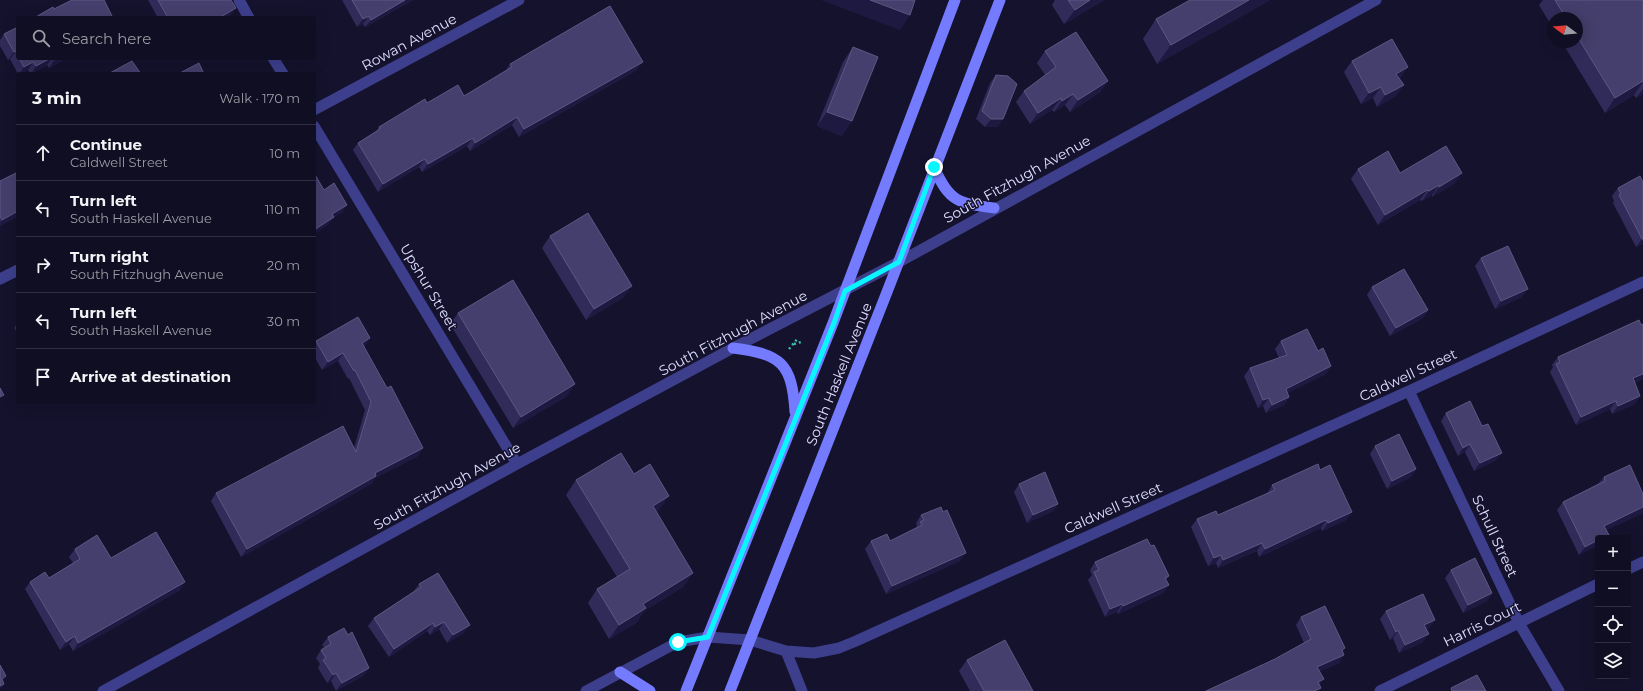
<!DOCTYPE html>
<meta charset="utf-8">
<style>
:root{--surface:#100e22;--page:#1e1c2f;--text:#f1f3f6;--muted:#9c9ca5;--line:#302e40}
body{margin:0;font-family:Montserrat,sans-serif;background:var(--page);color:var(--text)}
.controls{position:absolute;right:12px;bottom:12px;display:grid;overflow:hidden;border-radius:4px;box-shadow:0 4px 16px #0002}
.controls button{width:36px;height:36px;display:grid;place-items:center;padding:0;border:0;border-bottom:1px solid var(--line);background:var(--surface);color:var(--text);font:20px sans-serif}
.compass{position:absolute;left:1547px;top:12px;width:36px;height:36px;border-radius:50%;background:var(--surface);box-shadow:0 4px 16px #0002;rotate:286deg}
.stop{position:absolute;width:12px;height:12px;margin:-9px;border:3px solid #0af6ff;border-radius:50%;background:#fff}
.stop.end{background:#0af6ff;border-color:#fff;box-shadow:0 1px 4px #0008}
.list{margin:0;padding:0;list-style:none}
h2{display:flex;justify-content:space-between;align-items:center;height:52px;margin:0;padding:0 16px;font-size:17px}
h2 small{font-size:13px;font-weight:400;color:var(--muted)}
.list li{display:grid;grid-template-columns:26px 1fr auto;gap:12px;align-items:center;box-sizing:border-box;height:56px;padding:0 16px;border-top:1px solid var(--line)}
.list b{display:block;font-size:15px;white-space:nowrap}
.list p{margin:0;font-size:13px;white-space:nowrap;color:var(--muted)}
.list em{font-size:13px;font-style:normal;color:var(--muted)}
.icon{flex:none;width:22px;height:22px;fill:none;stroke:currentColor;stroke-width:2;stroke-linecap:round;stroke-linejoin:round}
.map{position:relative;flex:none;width:1643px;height:691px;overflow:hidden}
.search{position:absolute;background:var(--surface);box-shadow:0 4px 16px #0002;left:16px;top:16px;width:300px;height:44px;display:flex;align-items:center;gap:10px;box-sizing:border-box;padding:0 14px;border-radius:4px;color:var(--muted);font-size:15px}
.panel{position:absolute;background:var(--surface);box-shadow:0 4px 16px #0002;left:16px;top:72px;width:300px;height:332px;border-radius:4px}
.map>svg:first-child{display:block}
</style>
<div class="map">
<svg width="1643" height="691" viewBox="0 0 1643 691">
<rect width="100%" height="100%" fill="#15122d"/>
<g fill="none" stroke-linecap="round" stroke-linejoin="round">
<path stroke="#31c0ae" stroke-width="2.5" stroke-dasharray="2 3" stroke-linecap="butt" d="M794 344 801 342
M789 349 798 338"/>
<path stroke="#3d3f8c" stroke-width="11" d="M239 0 249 18
M273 58 283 74
M314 110 519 0
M314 126 517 464
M0 279 18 270
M1409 391 1519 623 1559 691
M1628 569 1643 562
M786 651 802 691
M103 691 517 464 733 348 899 262 1376 0
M586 691 678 642 708 637 750 640 786 651 814 653 839 648 856 641 1409 391 1643 282
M1380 691 1598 584"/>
<path stroke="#757bff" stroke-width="11" d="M934 167C949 202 958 203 994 208
M733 348C781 354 792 363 795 412
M620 672 650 691
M686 691 833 323 955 0
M730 691 887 292 1000 0"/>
</g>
<path fill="#312b5a" d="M148 0H231L230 16 227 18H158Z
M342 0H413L365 27 363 24 357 27Z
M1055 0H1104L1064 24 1052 5Z
M1270 0 1157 64 1143 39 1156 19Z
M1543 0H1643V94L1636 98 1634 95 1605 113 1562 42H1577V18H1553V28L1539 5Z
M18 27V58H67L49 68 47 65 31 74H30L28 70 20 74H18L10 59 8 60 0 46V40L4 34Z
M853 47 842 136 817 126 843 62Z
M1045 51 1108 81 1100 92 1070 112 1065 105 1054 112 1052 110 1030 124 1016 102 1024 91 1045 75 1037 63Z
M1352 61 1400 79 1396 96 1377 107 1373 98 1361 104 1344 72Z
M510 64 637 70 519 137 512 125 470 151 467 146 422 172 419 167 378 192 353 150 358 143 375 133 379 127 427 103 464 96 506 70Z
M996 75 998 127H985L976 119 990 83Z
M1358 169 1400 173 1455 183 1432 197V195L1422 201 1420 200 1378 225 1351 179Z
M0 181 18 216 0 226Z
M1643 182V244L1636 247 1613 203 1614 201 1612 196 1618 188Z
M550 236 624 297 586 320 542 248Z
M1481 258 1522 297 1495 309 1475 266Z
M1372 287 1428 310 1423 318 1390 336 1367 295Z
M458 313 567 396 513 428 450 324Z
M18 322V334L14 328Z
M1643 324V379L1635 383V404L1612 414 1610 409 1576 425 1550 372 1553 367 1552 365 1558 357Z
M316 341 365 346 364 347 418 456 375 478 371 484 241 557 211 501 216 493 354 448 365 410 349 378 348 379 338 361 322 370 314 356V344Z
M1281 341 1318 351 1331 366 1326 374 1287 393 1289 397 1284 405 1266 413 1263 406 1258 408 1244 376 1250 368 1279 358 1275 349Z
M1446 413 1482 426 1502 453 1496 460 1474 471 1465 452 1458 456 1441 421Z
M1375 446 1416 469 1411 477 1387 489 1370 454Z
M1320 470 1352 512 1346 520 1322 531 1321 528 1259 557 1257 551 1218 568 1216 563 1208 566 1191 527 1197 519 1218 515 1267 494 1272 485Z
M634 474 659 510 656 512 693 573 683 587 644 611 636 623 609 639 588 603 597 589 617 577 566 495 576 480Z
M1604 477 1643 513 1606 530 1609 535 1607 538H1598L1579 555 1557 510 1563 502 1598 484Z
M1019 484 1058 504 1053 511 1027 523 1014 492Z
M921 515 960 561 886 594 865 549 871 541H890L916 528 917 526 916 523Z
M1151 546 1169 576 1166 580 1169 585 1163 593 1118 614 1117 612 1105 617 1088 580 1092 575 1090 570 1095 562Z
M75 549 111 558 180 590 73 651 69 644 60 650 25 589 30 582 49 578 73 563 69 557Z
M1451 570 1492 593 1487 601 1463 613 1445 578Z
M419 584 464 633 447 643 439 629 430 635 427 631 389 657 368 626 374 618 413 592Z
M1386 611 1429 628 1426 630 1423 642 1399 653 1393 638 1390 640 1380 619Z
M1301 617 1343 651 1339 663 1320 671 1319 685 1321 688 1319 691H1206L1275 659 1304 643 1296 625Z
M328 637 369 668 363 676 336 691 331 681 327 683 318 668 320 664 316 658 321 650 324 648 322 645Z
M967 660 1033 691H970L959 671Z"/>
<path fill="#1e1941" d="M405 0H413L365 27 371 20Z
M821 0H870L910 15 900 30Z
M1090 0H1104L1064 24 1075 10Z
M1249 0H1270L1157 64 1171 45Z
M236 8 230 16 227 18H219Z
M369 16 363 24 357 27 363 19Z
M16 51 10 59 8 60 14 52Z
M51 58H52L47 65 31 74 36 66Z
M58 58H67L49 68 54 60Z
M33 62 28 70 19 74 24 67Z
M643 62 637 70 519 137 524 129Z
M1408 67 1400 79 1396 74Z
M1108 81 1100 92 1070 112 1078 100Z
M1643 81V82L1634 95 1605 113 1615 98Z
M1404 85 1396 96 1377 107 1385 95Z
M1381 87 1373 98 1361 104 1369 93Z
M1643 89V94L1636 98Z
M1073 94 1065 105 1054 112 1062 101Z
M1061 98 1052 110 1030 124 1038 113Z
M827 112 852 121 842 136 817 126Z
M517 117 512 125 470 151 475 143Z
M991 119H1003L998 127H985Z
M473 138 467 146 422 172 428 164Z
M425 159 419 167 378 192 383 184Z
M1462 173 1455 183 1432 197 1439 187Z
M1439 185 1432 195 1422 201 1429 191Z
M1427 190 1420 200 1378 225 1385 215Z
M347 205 342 213 333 218 328 225 314 234V230L332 214Z
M18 211V216L0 226V223L2 220Z
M1642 239H1643V244L1636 247Z
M632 286 624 297 586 320 594 309Z
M1528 289 1522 297 1495 309 1501 301Z
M1428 310 1423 318 1390 336 1396 328Z
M370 338 365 346 356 351 362 343Z
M343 353 338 361 322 370 328 362Z
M1331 366 1326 374 1280 397 1286 389Z
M1643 374V379L1628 386 1633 378Z
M575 384 567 396 513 428 521 417Z
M1640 396 1635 404 1612 414 1618 406Z
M1289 397 1284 405 1266 413 1272 405Z
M1269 398 1263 406 1258 408 1263 400Z
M1616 401 1610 409 1576 425 1581 417Z
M1470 444 1465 452 1458 456 1463 448Z
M423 448 418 456 375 478 371 484 241 557 247 549 375 473Z
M1502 453 1496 460 1474 471 1480 463Z
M1416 469 1411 477 1387 489 1392 481Z
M669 496 659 510 643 520 653 506Z
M1058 504 1053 511 1027 523 1033 515Z
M1643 507V513L1599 534 1604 526Z
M1352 512 1346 520 1322 531 1328 523Z
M1326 520 1321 528 1259 557 1265 549Z
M1598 540V546L1579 555 1585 547Z
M1262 543 1257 551 1218 568 1223 560Z
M966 553 960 561 886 594 892 586Z
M1221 555 1216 563 1208 566 1214 558Z
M693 573 683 587 644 611 636 623 609 639 619 625 643 604Z
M185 582 180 590 73 651 78 643Z
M1169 585 1163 593 1118 614 1123 606Z
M1492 593 1487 601 1463 613 1468 605Z
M1122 604 1117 612 1105 617 1110 609Z
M1435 620 1429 628 1419 633 1424 625Z
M444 622 439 629 430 635 435 627Z
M433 623 427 631 389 657 394 649Z
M470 625 464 633 447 643 453 635Z
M1398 630 1393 638 1390 640 1396 632Z
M1429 634 1423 642 1399 653 1405 645Z
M75 636 69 644 60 650 66 642Z
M1344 655 1339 663 1312 675 1317 667Z
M369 668 363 676 336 691 342 683Z
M336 673 331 681 327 683 333 675Z
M1324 679 1318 687V682Z
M4 684 0 690V686Z
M1321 688 1319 691H1314Z"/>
<path fill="#443f6c" stroke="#5c5883" d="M72 0H104L112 16 108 18H34L53 7 54 9Z
M158 0H231L236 8 219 18H168Z
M352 0H405L371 20 369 16 363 19Z
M870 0H915L910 15Z
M1068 0H1090L1075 10Z
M1190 0H1249L1171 45 1156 19Z
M1555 0H1643V81L1615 98 1577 36V18H1566Z
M610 6 643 62 524 129 517 117 475 143 473 138 428 164 425 159 383 184 358 143 380 129 379 127 425 99 427 103 458 85 464 96 512 67 510 64Z
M18 27V56L16 51 14 52 4 34Z
M1076 32 1108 81 1078 100 1073 94 1062 101 1061 98 1038 113 1024 91 1056 67 1045 51Z
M1392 39 1408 67 1396 74 1404 85 1385 95 1381 87 1369 93 1352 61Z
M853 47 878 57 852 121 827 112Z
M19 58H51L36 66 33 62 24 67Z
M53 58H58L54 60Z
M132 61 141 74H108Z
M199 63 204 74H178Z
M996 75 1008 76 1017 84 1003 119H991L982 111Z
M1446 146 1462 173 1439 187V185L1429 191 1427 190 1385 215 1358 169 1388 151 1400 173Z
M18 172V211L2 220 0 216V181Z
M314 173 324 190 334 183 347 205 332 214 334 217 314 230Z
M1640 176 1643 182V239H1642L1619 195 1621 194 1618 188Z
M588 213 632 286 594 309 550 236Z
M1508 246 1528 289 1501 301 1481 258Z
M1404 269 1428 310 1396 328 1372 287Z
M513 280 575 384 521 417 458 313Z
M358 317 370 338 362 343 387 388 391 386 423 448 375 473 376 476 247 549 216 493 343 426 356 452 371 402 355 370 354 371 343 353 328 362 316 341Z
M1639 320 1641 325 1643 324V374L1633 378 1640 396 1618 406 1616 401 1581 417 1556 364 1560 362 1558 357Z
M1307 329 1318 351 1323 348 1331 366 1286 389 1289 397 1272 405 1269 398 1263 400 1250 368 1287 355 1281 341Z
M0 388 4 395 0 397Z
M1470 401 1482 426 1488 424 1502 453 1480 463 1470 444 1463 448 1446 413Z
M1399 434 1416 469 1392 481 1375 446Z
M621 453 634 474 650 464 669 496 653 506 693 573 643 604 646 608 619 625 597 589 630 569 576 480Z
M1318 464 1320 470 1330 465 1352 512 1328 523 1326 520 1265 549 1262 543 1223 560 1221 555 1214 558 1197 519 1216 511 1218 515 1275 490 1272 485Z
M1630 465 1643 494V507L1604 526 1609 535 1603 538H1598V540L1585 547 1563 502 1605 481 1604 477Z
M1045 472 1058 504 1033 515 1019 484Z
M941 507 943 512 947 510 966 553 892 586 871 541 887 534 890 541 922 525 920 522 924 520 921 515Z
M156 532 185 582 78 643 75 636 66 642 30 582 45 572 49 578 80 559 75 549 97 535 111 558Z
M1147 539 1151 546 1154 545 1169 576 1165 578 1169 585 1123 606 1122 604 1110 609 1094 572 1099 570 1095 562Z
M1475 558 1492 593 1468 605 1451 570Z
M438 573 470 625 453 635 444 622 435 627 433 623 394 649 374 618 421 587 419 584Z
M1423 594 1435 620 1424 625 1429 634 1405 645 1398 630 1396 632 1386 611Z
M1325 606 1345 648 1342 650 1344 655 1317 667 1324 679 1318 682 1321 688 1314 691H1206L1275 659 1311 639 1301 617Z
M344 628 348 635 352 632 369 668 342 683 336 673 333 675 323 660 326 658 321 650 331 644 328 637Z
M1005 640 1033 691H984L967 660Z
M0 665 6 676 2 679 4 684 0 686Z
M1477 675 1486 691H1452L1451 688Z"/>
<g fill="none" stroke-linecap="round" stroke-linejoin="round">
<path stroke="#0af6ff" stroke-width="5" d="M678 642 708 637 834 323 845 291 899 262 934 167"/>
</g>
<g text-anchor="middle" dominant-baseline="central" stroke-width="3" stroke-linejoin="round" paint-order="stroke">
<g font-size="14" fill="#e0deff" stroke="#15122d">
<text transform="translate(409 42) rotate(-28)">Rowan Avenue</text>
<text transform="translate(1017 179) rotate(-29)">South Fitzhugh Avenue</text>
<text transform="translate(429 287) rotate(59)">Upshur Street</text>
<text transform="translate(733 333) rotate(-28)">South Fitzhugh Avenue</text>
<text transform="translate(839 374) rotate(-68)">South Haskell Avenue</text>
<text transform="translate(1408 375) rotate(-25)">Caldwell Street</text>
<text transform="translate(447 486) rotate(-29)">South Fitzhugh Avenue</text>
<text transform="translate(1113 508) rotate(-24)">Caldwell Street</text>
<text transform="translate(1495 536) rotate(65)">Schull Street</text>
<text transform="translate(1482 624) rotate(-26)">Harris Court</text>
</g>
</g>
</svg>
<div class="controls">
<button>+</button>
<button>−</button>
<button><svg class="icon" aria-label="locate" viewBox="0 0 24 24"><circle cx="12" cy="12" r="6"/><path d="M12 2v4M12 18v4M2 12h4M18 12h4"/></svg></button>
<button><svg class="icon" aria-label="layers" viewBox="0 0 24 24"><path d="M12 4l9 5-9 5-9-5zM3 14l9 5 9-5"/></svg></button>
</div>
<svg class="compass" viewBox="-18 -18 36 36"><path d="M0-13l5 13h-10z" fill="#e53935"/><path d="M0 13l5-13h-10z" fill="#9c9ca5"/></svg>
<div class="stop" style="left:678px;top:642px"></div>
<div class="stop end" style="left:934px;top:167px"></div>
<div class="search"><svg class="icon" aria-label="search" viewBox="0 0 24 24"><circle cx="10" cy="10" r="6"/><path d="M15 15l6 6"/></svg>Search here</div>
<section class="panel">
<h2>3 min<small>Walk · 170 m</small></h2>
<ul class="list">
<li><svg class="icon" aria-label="ahead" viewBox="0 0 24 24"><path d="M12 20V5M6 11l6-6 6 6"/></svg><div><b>Continue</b><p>Caldwell Street</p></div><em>10 m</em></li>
<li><svg class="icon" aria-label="left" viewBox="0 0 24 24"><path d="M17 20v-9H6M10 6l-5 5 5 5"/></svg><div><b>Turn left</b><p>South Haskell Avenue</p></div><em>110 m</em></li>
<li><svg class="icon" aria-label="right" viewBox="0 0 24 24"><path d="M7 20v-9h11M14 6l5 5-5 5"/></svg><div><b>Turn right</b><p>South Fitzhugh Avenue</p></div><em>20 m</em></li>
<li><svg class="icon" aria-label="left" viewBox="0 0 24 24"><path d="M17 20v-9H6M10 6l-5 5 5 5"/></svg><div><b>Turn left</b><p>South Haskell Avenue</p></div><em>30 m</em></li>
<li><svg class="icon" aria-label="arrive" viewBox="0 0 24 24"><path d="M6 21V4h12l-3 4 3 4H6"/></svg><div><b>Arrive at destination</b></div></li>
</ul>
</section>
</div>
